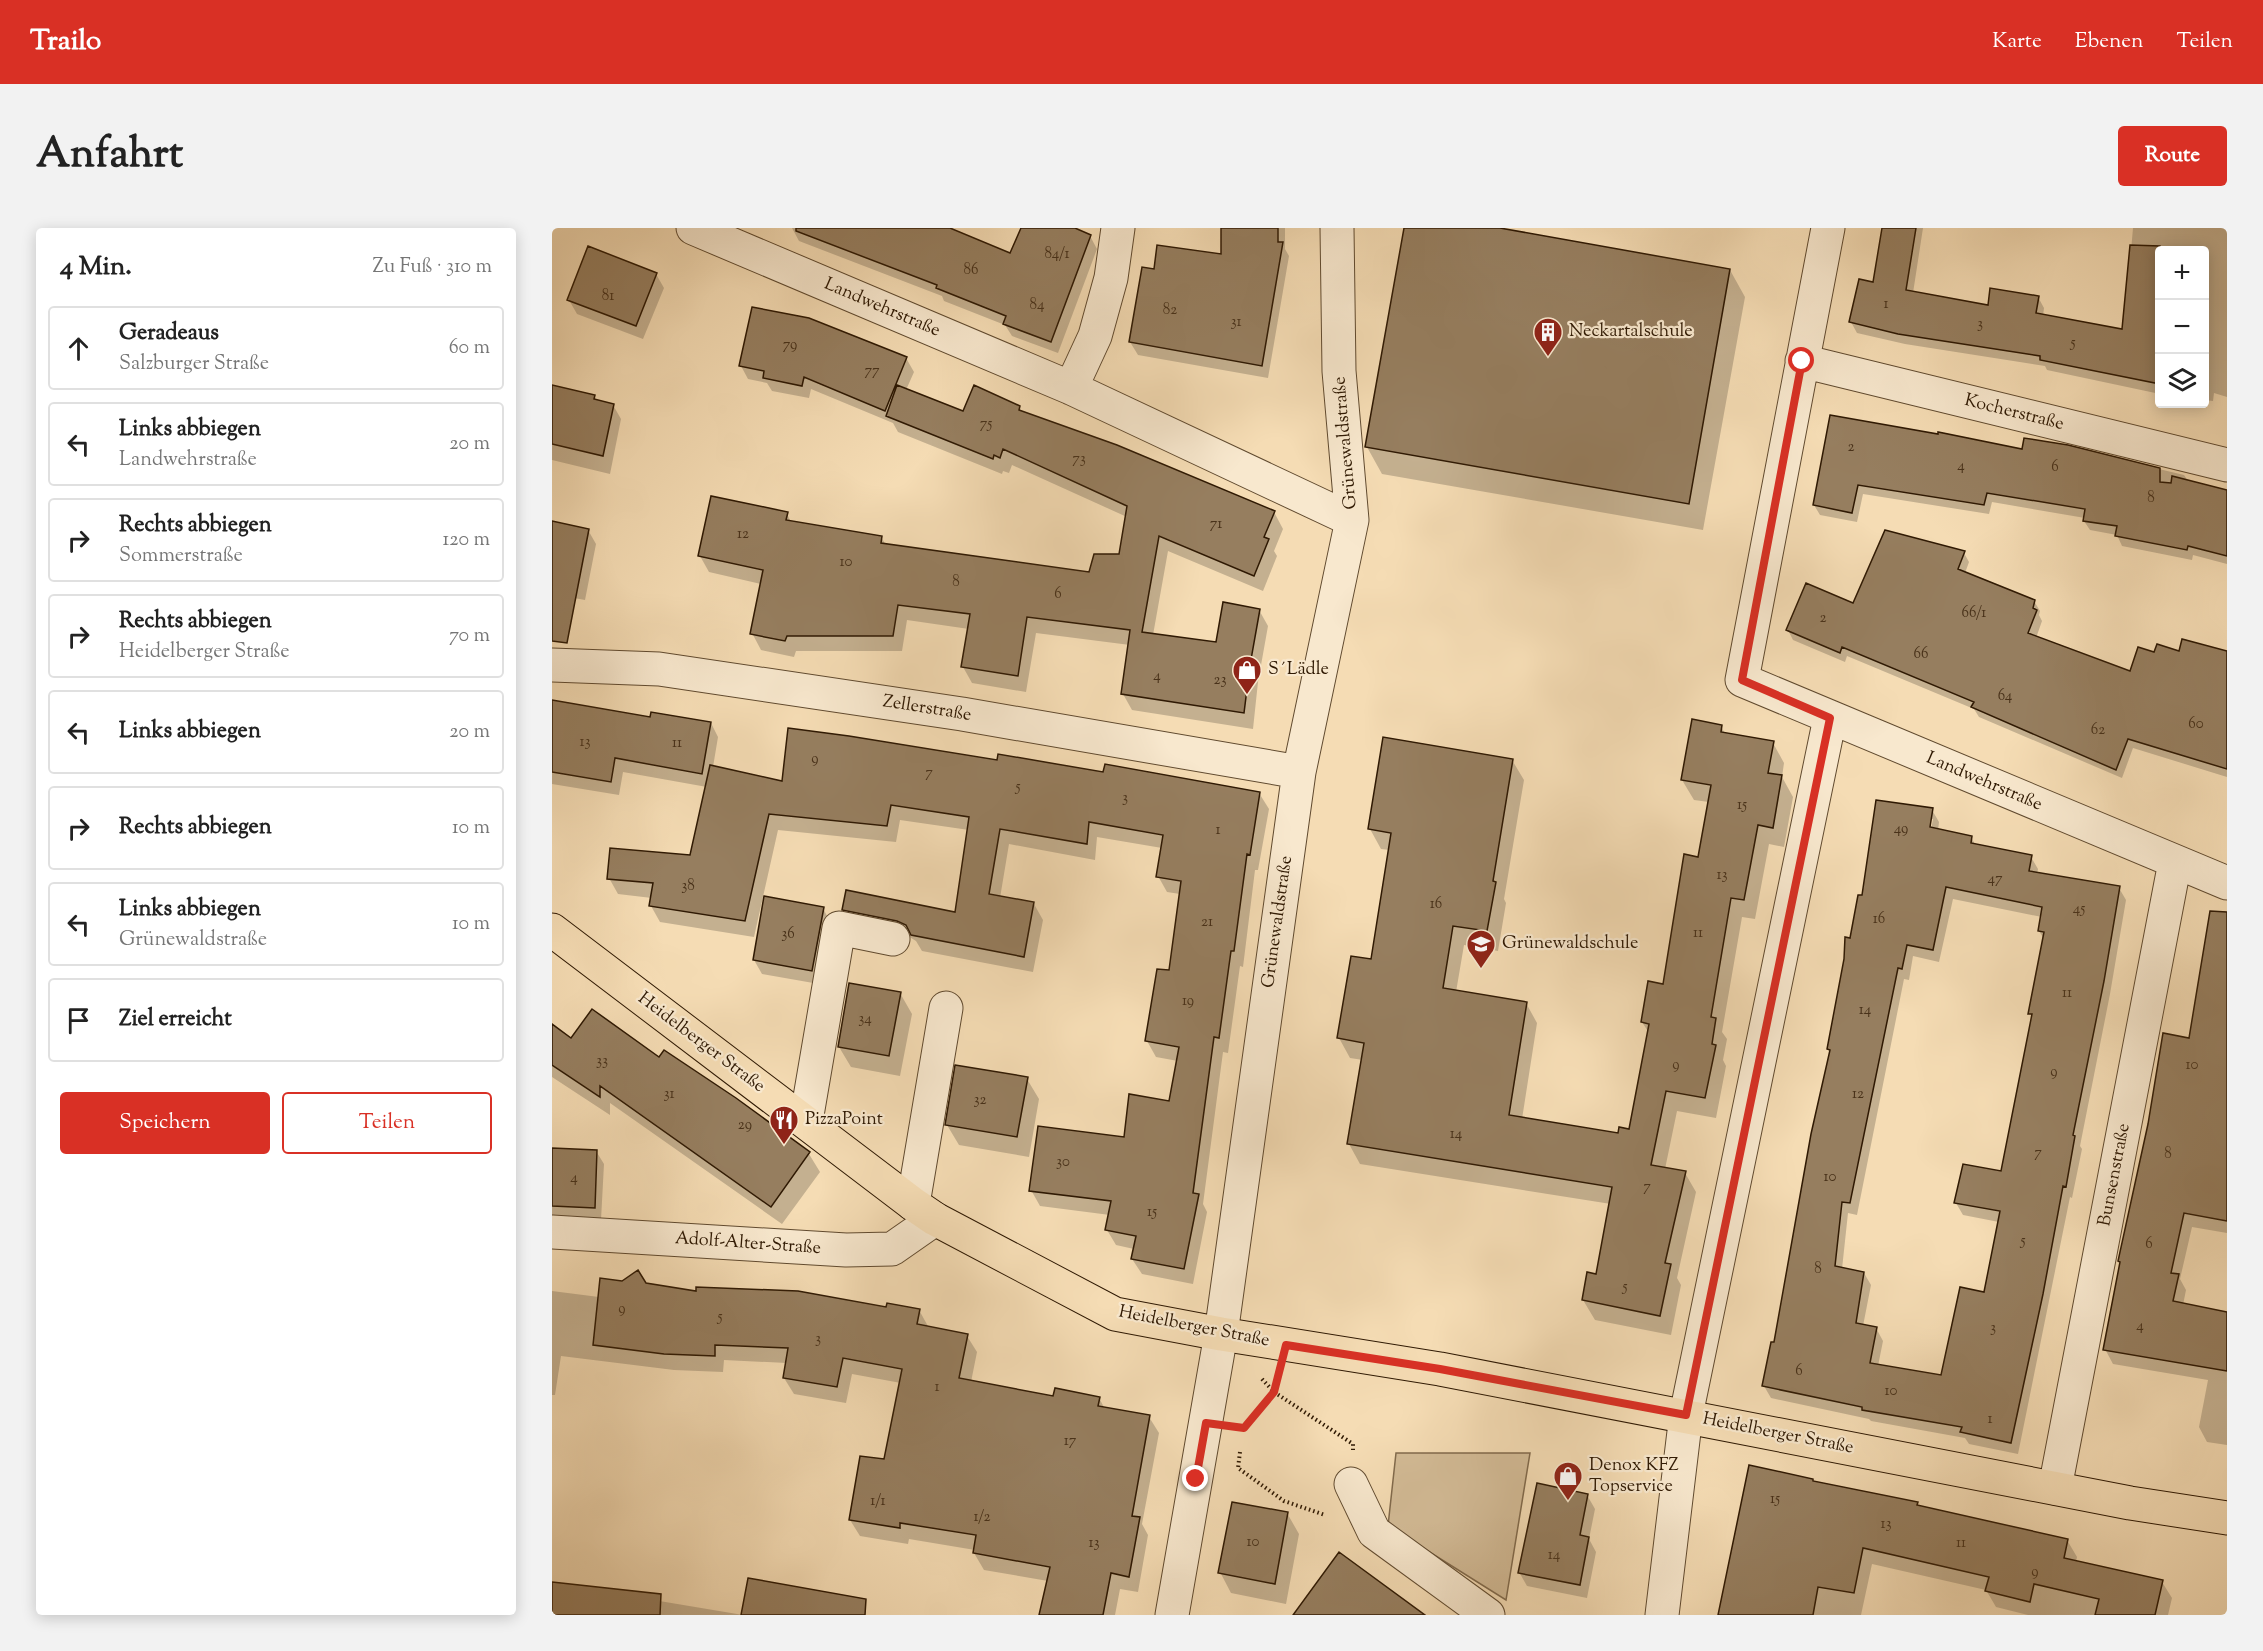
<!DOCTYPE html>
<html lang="de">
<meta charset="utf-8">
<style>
:root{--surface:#fff;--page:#f2f2f2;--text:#222;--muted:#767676;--line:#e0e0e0;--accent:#d93025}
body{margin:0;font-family:"Sorts Mill Goudy",serif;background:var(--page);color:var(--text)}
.controls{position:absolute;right:18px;top:18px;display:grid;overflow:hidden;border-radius:6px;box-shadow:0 3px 15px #0003}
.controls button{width:54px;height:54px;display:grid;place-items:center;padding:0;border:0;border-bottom:2px solid var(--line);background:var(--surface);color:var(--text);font:30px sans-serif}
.stop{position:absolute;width:18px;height:18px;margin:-14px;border:4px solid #d93025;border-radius:50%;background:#fff}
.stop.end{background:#d93025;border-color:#fff;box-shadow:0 2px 6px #0008}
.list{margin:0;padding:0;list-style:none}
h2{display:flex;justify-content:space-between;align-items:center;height:78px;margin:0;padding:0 24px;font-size:26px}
h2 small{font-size:20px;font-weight:400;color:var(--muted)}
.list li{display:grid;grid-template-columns:39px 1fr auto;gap:18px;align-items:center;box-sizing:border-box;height:84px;margin:0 12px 12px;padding:0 12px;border:2px solid var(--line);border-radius:6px}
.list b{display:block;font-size:22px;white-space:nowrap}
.list p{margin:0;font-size:20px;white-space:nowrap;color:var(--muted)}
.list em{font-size:20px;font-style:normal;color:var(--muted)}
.actions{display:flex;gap:12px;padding:18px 24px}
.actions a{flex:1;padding:14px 0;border:2px solid var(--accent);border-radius:6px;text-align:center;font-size:21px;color:var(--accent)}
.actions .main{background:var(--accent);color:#fff}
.icon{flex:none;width:33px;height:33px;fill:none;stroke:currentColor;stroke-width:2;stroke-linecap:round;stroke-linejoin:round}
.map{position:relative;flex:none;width:1675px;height:1387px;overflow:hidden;border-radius:6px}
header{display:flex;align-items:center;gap:36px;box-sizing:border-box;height:84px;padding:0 30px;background:var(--accent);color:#fff}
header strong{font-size:28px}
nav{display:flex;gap:33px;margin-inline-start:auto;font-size:21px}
.intro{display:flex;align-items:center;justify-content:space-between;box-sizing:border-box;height:144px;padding:0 36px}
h1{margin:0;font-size:42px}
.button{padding:15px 27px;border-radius:6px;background:var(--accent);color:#fff;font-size:21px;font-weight:700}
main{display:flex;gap:36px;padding:0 36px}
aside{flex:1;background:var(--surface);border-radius:6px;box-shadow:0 3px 15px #0003}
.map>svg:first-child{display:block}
</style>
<header>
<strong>Trailo</strong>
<nav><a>Karte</a><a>Ebenen</a><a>Teilen</a></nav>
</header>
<div class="intro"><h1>Anfahrt</h1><a class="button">Route</a></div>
<main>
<aside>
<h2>4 Min.<small>Zu Fuß · 310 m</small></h2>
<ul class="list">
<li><svg class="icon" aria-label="ahead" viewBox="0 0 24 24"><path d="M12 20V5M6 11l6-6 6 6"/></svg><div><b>Geradeaus</b><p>Salzburger Straße</p></div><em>60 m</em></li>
<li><svg class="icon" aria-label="left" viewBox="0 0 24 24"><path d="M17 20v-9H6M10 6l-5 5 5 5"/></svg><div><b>Links abbiegen</b><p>Landwehrstraße</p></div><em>20 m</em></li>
<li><svg class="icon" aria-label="right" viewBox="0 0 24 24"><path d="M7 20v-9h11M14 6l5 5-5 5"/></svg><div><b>Rechts abbiegen</b><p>Sommerstraße</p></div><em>120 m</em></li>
<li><svg class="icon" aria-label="right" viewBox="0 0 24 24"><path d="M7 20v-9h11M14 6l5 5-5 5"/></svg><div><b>Rechts abbiegen</b><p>Heidelberger Straße</p></div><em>70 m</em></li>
<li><svg class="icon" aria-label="left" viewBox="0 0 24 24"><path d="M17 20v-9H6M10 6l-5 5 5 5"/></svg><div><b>Links abbiegen</b></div><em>20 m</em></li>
<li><svg class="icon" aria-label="right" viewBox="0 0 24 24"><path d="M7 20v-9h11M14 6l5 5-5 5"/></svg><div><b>Rechts abbiegen</b></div><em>10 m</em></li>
<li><svg class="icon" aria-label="left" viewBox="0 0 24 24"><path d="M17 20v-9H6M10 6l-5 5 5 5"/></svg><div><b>Links abbiegen</b><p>Grünewaldstraße</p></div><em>10 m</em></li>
<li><svg class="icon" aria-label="arrive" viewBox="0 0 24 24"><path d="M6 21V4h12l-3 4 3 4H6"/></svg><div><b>Ziel erreicht</b></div></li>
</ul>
<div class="actions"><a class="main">Speichern</a><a>Teilen</a></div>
</aside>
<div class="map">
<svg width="1675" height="1387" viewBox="0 0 1675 1387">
<rect width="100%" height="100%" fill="#f5dcb4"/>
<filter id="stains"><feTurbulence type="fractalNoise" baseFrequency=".00333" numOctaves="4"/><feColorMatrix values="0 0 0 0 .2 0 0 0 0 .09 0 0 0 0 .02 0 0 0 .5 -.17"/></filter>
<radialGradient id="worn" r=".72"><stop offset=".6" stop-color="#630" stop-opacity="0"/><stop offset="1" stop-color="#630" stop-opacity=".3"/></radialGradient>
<path fill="#d3bb96" stroke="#816a4c" stroke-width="1.5" d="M844 1225H978L954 1372 836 1298Z"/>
<path fill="#0003" fill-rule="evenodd" d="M240 0H401L400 2 459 27 471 0H518L538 8 545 21 506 125 460 108 453 97 392 73 390 68 247 13Z
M670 0H733V21L737 28 716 150 586 127 578 114 603 43 670 28Z
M854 0H939L1178 42 1193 69 1151 302 830 246 815 219Z
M1331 0H1371L1361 65 1437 79 1486 69 1492 80 1491 88 1572 103 1581 0H1675V169L1662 165 1661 173 1652 172V22H1608V166L1495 142 1493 138 1353 116 1305 105 1299 94 1322 56Z
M104 46 112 60 91 111 25 86 17 72Z
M354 130 362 144 354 162 412 185 467 179 470 185 722 284 731 301 722 323 725 328 711 363 616 323 601 407 665 416 707 382 716 398 706 454 701 501 580 482 571 466 578 417 484 405 474 464 420 455 411 439 417 401 355 392 350 423H244L242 429 209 422 200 405 209 356 157 344 148 328 235 286 239 294 329 309 334 317 538 346 568 328 575 289 460 237 457 245 451 243 450 246 346 204 341 195 259 161 257 170 220 163 215 155 196 151 189 138Z
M0 167 42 168 45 173 61 177 69 191 58 246 0 232Z
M1279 188 1471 222 1515 219 1632 247 1636 253 1675 264V336L1641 327 1640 332 1570 318 1565 307 1538 302 1532 293 1533 290 1440 274 1437 286 1311 266 1305 294 1268 287 1262 277Z
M0 295 36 302 44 316 33 372 0 366Z
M1412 325 1417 334 1413 345 1482 373 1488 383 1487 387 1490 393 1484 410 1579 445 1603 426 1675 423V549L1581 520 1570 550 1427 489 1422 481 1295 428 1293 434 1241 412 1236 402 1302 377Z
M0 480 159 495 166 509 161 539 232 555 446 533 707 565 717 581 706 642H703L691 739 688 738 676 825 671 824 651 976 655 984 641 1056 590 1046 580 1031 582 1021 564 1017 555 1002 558 987 488 978 479 962 573 911 618 875 626 833 604 829 595 813 618 744 628 666 615 664 606 648 610 620 545 609 543 632 457 616 448 670 482 676 491 692 481 744 370 723 364 713 356 708 301 697 291 681 404 686 417 602 348 592 344 614 226 602 202 709 108 694 99 678 100 670 66 666 57 650 139 628 155 559 71 544 67 567 0 556Z
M1169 498 1173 506 1221 515 1232 535 1230 549 1241 569 1232 619 1217 616 1203 691 1190 689 1170 804 1175 811 1171 832 1174 838 1164 890 1125 883 1113 941 1133 945 1144 964 1125 1050 1129 1057 1119 1107 1043 1092 1031 1072 1046 1047 1059 976 808 936 797 916 811 832 798 830 787 810 820 733 838 622 829 621 818 601 960 532 972 552 952 671 954 675 946 723 912 717 904 764 974 775 985 795 970 891 1067 906 1078 903 1097 805 1090 794 1112 757 1147 630 1157 574 1142 572 1130 552Z
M1380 582 1387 594 1386 603 1419 609 1424 618 1479 629 1486 641 1485 646 1567 660 1574 672 1558 766 1528 918 1530 921 1520 970 1518 969 1466 1226 1417 1216 1413 1210 1319 1193 1317 1191 1219 1170 1212 1158 1223 1116 1299 711 1311 669ZM1378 591H1381L1378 607H1375ZM1401 671 1490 689 1487 703 1492 711 1478 785 1481 791 1450 945 1404 975 1411 987 1447 994 1433 1065 1390 1149 1326 1138 1331 1113 1324 1100 1311 1098 1319 1057 1312 1045 1290 1041 1296 985 1305 987 1352 751 1357 752 1361 728 1387 734Z
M271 680 278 694 267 756 210 746 202 732Z
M1675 716V1005L1640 999 1628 1051 1634 1062 1631 1077 1675 1085V1217L1655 1214 1647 1199 1656 1152 1561 1136 1553 1121 1569 1036 1567 1033 1638 811Z
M348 765 360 786 348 848 299 839 287 819Z
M0 797 20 813 108 831 183 872 257 926 268 944 230 996 58 875V887L0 849Z
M475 851 487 871 477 929 407 917 395 897Z
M0 921 44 923 52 936 49 992 0 989Z
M93 1057 145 1065 367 1082 377 1100 415 1108 425 1124 419 1154 503 1170H547L553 1181 597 1189 607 1205 590 1296 596 1307 586 1364 568 1361 563 1387H489L496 1353 432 1342 422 1325 423 1322 357 1311 356 1316 308 1308 298 1292 333 1233 349 1155 300 1146 294 1175 242 1166 232 1150 235 1135 172 1132 171 1144 122 1142 9 1128 3 1167H0V1063L47 1069Z
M1198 1239 1262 1255 1365 1275 1367 1279 1515 1312 1525 1329 1524 1334 1610 1354 1620 1370 1616 1387H1476L1444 1379 1434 1362 1320 1336 1309 1387H1167Z
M1035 1267 1043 1281 1037 1311 1044 1324 1035 1370 975 1358 967 1344Z
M735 1285 747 1306 734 1376 679 1365 668 1344Z
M0 1355 191 1387 291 1382V1387H0Z"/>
<path fill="#967e5f" stroke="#2f1903" stroke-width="1.5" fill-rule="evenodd" d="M244 0H398L458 25 469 0H523L539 7 499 114 451 96 454 88 384 60 385 57 244 3Z
M669 0H726V14H731L710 138 577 114 590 39 602 41 605 17 669 26Z
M852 0H948L1178 41 1137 276 813 219Z
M1330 0H1364L1354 62 1436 77 1438 60 1487 68 1484 85 1570 101 1578 17 1608 18V156L1488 132V128L1346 106 1297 94 1307 51 1321 54Z
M36 18 105 45 84 98 15 72Z
M200 79 257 90 355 129 333 183 252 149 250 158 211 150 212 143 187 138Z
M0 157 43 167 42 171 62 176 51 228 0 216Z
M345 157 411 183 422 157 468 178 467 182 565 217 723 283 712 309 717 311 702 348 607 308 590 404 664 414 671 374 708 381 698 437 692 485 569 466 578 402 475 389 466 448 409 439 418 386 346 377 341 408H235L233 413 198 406 211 342 146 328 159 268 236 284 234 292 330 308 329 315 537 344 542 326H567L575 278 451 221 448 230 442 227 441 231 334 188Z
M1278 187 1386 206V204L1470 221 1472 210 1516 217 1608 240V254L1619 255 1620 248 1675 262V328L1636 318 1635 322 1563 308 1565 298 1531 293 1533 281 1435 265 1432 277 1306 257 1300 285 1261 277Z
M0 293 37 301 15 415 0 413Z
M1333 302 1413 323 1406 341 1483 372 1481 380 1485 382 1476 405 1578 443 1586 419 1602 424 1605 416 1627 423 1630 411 1675 423V541L1576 511 1564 542 1419 479 1422 474 1290 419 1288 425 1234 402 1254 355 1301 375Z
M0 472 98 489 99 484 159 494 150 546 63 530 59 554 0 544Z
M1140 491 1170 497 1169 504 1222 513 1216 545 1230 547 1221 600 1206 597 1192 672 1179 670 1159 789 1164 790 1160 816 1164 817 1153 870 1114 863 1099 937 1134 943 1113 1035 1119 1036 1108 1088 1030 1072 1035 1044 1044 1046 1060 959 795 916 812 815 785 810 799 728 819 731 839 605 816 601 831 509 961 531 941 653 944 654 935 703 901 698 891 760 975 774 957 887 1066 905 1067 899 1077 901 1097 796 1089 794 1096 753 1111 756 1132 626 1146 629 1159 557 1129 552Z
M236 500 297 508 445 532 446 526 551 544 553 536 708 564 698 627 695 626 682 723H679L667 810 662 809 641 965 647 966 632 1041 579 1031 584 1008 553 1002 559 973 477 963 486 898 572 909 577 866 617 873 627 819 593 813 605 741 617 742 629 653 604 649 611 607 537 594 535 616 448 601 437 666 482 674 472 729 359 707 354 697 345 693 290 682 294 662 403 684 417 589 339 577 335 598 217 586 193 693 97 678 101 655 55 651 58 620 138 627 158 537 230 553Z
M1324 572 1381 580 1378 599 1420 608 1419 615 1480 627 1477 643 1568 658 1552 753 1521 907 1523 908 1514 959 1511 958 1491 1066 1459 1215 1408 1204 1410 1199 1310 1182V1179L1210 1158 1219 1114H1222L1259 906 1278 822 1275 821 1292 731 1293 709 1298 710 1306 667H1310ZM1394 659 1490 679 1486 703 1492 704 1476 786H1480L1449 943 1411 936 1402 975 1448 983 1432 1064 1408 1059 1389 1147 1318 1135 1325 1099 1304 1095 1312 1044 1283 1038 1290 974 1298 975 1346 740 1350 741 1355 717 1381 722Z
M212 668 272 679 260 743 201 732Z
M1658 683 1675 684V993L1632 985 1619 1045 1627 1046 1621 1073 1675 1084V1143L1551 1122 1568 1034 1566 1033 1596 896 1611 805 1637 810Z
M297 755 349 764 337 828 286 819Z
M40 781 107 829 112 822 184 870 258 924 219 979 48 858V869L0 837V796L19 810Z
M403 837 476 849 465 909 393 897Z
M0 920 45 922 43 980 0 978Z
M86 1042 94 1055 144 1063V1059L246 1063 334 1079 335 1075 368 1081 365 1096 416 1106 407 1150 501 1168 503 1160 548 1169 546 1178 598 1187 580 1288 588 1289 577 1349 559 1345 551 1387H487L498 1339 421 1325 424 1307 348 1295V1300L297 1292 308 1228 332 1231 350 1141 291 1130 285 1159 231 1150 236 1120 163 1117V1128L112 1126 41 1117 48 1050 70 1053Z
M1197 1237 1261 1251V1253L1366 1274 1365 1277 1516 1311 1512 1330 1611 1352 1603 1387H1543L1547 1371 1482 1356 1478 1374 1433 1363 1437 1349 1311 1320 1302 1365 1266 1359 1261 1387H1166Z
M985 1255 1036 1266 1028 1307 1037 1309 1028 1357 966 1345Z
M680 1274 736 1284 723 1356 666 1345Z
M787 1324 873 1387H741Z
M196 1350 314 1371 313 1387H189Z
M0 1354 109 1366 108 1387H0Z"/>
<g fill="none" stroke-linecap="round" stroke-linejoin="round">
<g stroke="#604a2f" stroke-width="35">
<path id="minor" d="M141 0 519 160 800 292
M1276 0 1190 452 1675 655
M1250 133 1675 237
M519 160 543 108 559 50 566 0
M0 437 107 441 410 486 747 544
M254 893 287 700 341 711
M361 976 394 780
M0 1004 294 1022 340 1021 383 991
M799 1256 822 1304 936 1387
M1503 1260 1623 634
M620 1387 669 1106 747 544 800 292 787 143 785 0
M1110 1387 1134 1187 1278 490"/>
</g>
<g stroke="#2f1903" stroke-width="35">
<path id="major" d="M0 702 361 976 383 991 563 1086 669 1106 888 1141 1578 1275 1675 1290"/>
</g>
<path stroke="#2f1903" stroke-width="4" stroke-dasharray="1.5 3" stroke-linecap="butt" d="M710 1151 722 1164 801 1216V1222
M689 1199 692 1200 722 1164 725 1152
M688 1224 686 1240 732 1273 773 1287"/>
<use href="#minor" stroke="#f8e8ce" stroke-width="33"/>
<use href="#major" stroke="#f5dcb4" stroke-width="33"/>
</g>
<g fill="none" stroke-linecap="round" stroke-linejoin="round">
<path stroke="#d93025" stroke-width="8" d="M644 1251 654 1195 692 1200 722 1164 734 1117 888 1141 1134 1187 1278 490 1190 452 1250 133"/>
</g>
<defs>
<g id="building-pin" transform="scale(1.5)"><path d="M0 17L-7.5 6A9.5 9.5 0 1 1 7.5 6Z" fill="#8f2418" stroke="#f8e8ce"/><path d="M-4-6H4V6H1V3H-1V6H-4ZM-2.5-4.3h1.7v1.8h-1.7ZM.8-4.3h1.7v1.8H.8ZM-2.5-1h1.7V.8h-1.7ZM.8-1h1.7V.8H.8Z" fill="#fff"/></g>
<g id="shop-pin" transform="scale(1.5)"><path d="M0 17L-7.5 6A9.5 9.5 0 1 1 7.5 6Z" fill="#8f2418" stroke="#f8e8ce"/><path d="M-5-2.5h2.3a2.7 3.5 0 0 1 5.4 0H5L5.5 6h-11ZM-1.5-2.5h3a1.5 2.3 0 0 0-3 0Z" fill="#fff"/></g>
<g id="school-pin" transform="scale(1.5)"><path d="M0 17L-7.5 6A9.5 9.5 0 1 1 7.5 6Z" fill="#8f2418" stroke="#f8e8ce"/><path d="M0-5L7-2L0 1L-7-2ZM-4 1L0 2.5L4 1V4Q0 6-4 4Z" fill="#fff"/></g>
<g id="restaurant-pin" transform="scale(1.5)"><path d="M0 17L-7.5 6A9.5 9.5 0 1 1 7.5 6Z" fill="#8f2418" stroke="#f8e8ce"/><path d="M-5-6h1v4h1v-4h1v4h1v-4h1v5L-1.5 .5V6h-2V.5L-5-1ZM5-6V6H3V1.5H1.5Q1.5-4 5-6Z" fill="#fff"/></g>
</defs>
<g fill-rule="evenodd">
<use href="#building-pin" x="996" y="104"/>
<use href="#shop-pin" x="695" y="442"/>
<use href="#school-pin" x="929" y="716"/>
<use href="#restaurant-pin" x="232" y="892"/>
<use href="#shop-pin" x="1016" y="1248"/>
</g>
<g text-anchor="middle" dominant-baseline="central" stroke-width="4.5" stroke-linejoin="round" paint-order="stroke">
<g font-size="15" fill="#49321a">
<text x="505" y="26">84/1</text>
<text x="419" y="42">86</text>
<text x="56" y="68">81</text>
<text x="1334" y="76">1</text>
<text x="485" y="77">84</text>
<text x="618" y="82">82</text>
<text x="684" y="94">31</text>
<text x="1428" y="96">3</text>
<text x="1521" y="115">5</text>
<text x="238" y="117">79</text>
<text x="320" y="143">77</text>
<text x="434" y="196">75</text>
<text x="1299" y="219">2</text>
<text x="527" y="231">73</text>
<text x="1409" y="238">4</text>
<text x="1503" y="239">6</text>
<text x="1599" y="270">8</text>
<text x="664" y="296">71</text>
<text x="191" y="306">12</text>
<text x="294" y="334">10</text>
<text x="404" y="354">8</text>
<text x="506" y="366">6</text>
<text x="1422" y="385">66/1</text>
<text x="1271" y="390">2</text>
<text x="1369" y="426">66</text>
<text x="605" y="448">4</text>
<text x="668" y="452">23</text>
<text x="1453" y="468">64</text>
<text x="1644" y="496">60</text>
<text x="1546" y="502">62</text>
<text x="33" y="514">13</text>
<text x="125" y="515">11</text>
<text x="263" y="531">9</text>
<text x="377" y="545">7</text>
<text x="466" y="559">5</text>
<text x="573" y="570">3</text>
<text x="1190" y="577">15</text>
<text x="1349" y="601">49</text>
<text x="666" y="602">1</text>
<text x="1170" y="647">13</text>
<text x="1443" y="651">47</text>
<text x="136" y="658">38</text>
<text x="884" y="676">16</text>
<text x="1527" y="681">45</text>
<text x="1327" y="691">16</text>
<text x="655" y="694">21</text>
<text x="1146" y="705">11</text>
<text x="236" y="706">36</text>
<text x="1515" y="765">11</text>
<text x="636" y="773">19</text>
<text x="1313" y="782">14</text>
<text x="313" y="791">34</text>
<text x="50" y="833">33</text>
<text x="1124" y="837">9</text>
<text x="1640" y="837">10</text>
<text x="1502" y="844">9</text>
<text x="117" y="866">31</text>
<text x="1306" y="866">12</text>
<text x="428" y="872">32</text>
<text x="193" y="897">29</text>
<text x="904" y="906">14</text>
<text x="1486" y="925">7</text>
<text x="1616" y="926">8</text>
<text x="511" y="934">30</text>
<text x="1278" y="949">10</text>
<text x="22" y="950">4</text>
<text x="1095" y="959">7</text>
<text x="600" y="984">15</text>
<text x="1471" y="1013">5</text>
<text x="1597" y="1016">6</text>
<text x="1266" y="1041">8</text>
<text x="1073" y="1059">5</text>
<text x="70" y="1081">9</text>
<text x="168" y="1089">5</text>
<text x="1588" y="1098">4</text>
<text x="1441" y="1100">3</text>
<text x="266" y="1111">3</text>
<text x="1247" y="1143">6</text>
<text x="385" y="1159">1</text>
<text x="1339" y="1163">10</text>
<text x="1438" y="1191">1</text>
<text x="518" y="1213">17</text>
<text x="1223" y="1271">15</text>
<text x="326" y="1273">1/1</text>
<text x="430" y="1289">1/2</text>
<text x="1334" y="1296">13</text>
<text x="701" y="1314">10</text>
<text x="542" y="1315">13</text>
<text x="1409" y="1315">11</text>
<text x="1002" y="1327">14</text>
<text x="1483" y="1344">9</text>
</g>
<g font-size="18" fill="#2f1903" stroke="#f8e8ce">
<text transform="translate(330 80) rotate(23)">Landwehrstraße</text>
<text transform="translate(1462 185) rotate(14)">Kocherstraße</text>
<text transform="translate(794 215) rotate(-95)">Grünewaldstraße</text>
<text transform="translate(375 481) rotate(9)">Zellerstraße</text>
<text transform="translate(1432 554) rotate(23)">Landwehrstraße</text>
<text transform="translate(726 694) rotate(-82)">Grünewaldstraße</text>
<text transform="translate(149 815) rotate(37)">Heidelberger Straße</text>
<text transform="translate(1563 947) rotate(-79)">Bunsenstraße</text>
<text transform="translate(196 1016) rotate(4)">Adolf-Alter-Straße</text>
<text transform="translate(642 1099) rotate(11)">Heidelberger Straße</text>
<text transform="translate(1226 1206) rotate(11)">Heidelberger Straße</text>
</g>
<g font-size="18" fill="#2f1903" stroke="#f8e8ce" text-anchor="start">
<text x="1017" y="104">Neckartalschule</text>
<text x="716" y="442">S´Lädle</text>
<text x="950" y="716">Grünewaldschule</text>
<text x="253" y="892">PizzaPoint</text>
<text x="1037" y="1238">Denox KFZ<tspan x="1037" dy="21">Topservice</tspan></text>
</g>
</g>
<rect width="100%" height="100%" filter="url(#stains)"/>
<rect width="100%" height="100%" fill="url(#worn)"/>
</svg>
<div class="controls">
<button>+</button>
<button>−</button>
<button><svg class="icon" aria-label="layers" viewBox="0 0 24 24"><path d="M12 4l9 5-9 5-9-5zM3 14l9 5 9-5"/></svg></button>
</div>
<div class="stop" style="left:1250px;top:133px"></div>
<div class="stop end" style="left:644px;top:1251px"></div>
</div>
</main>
